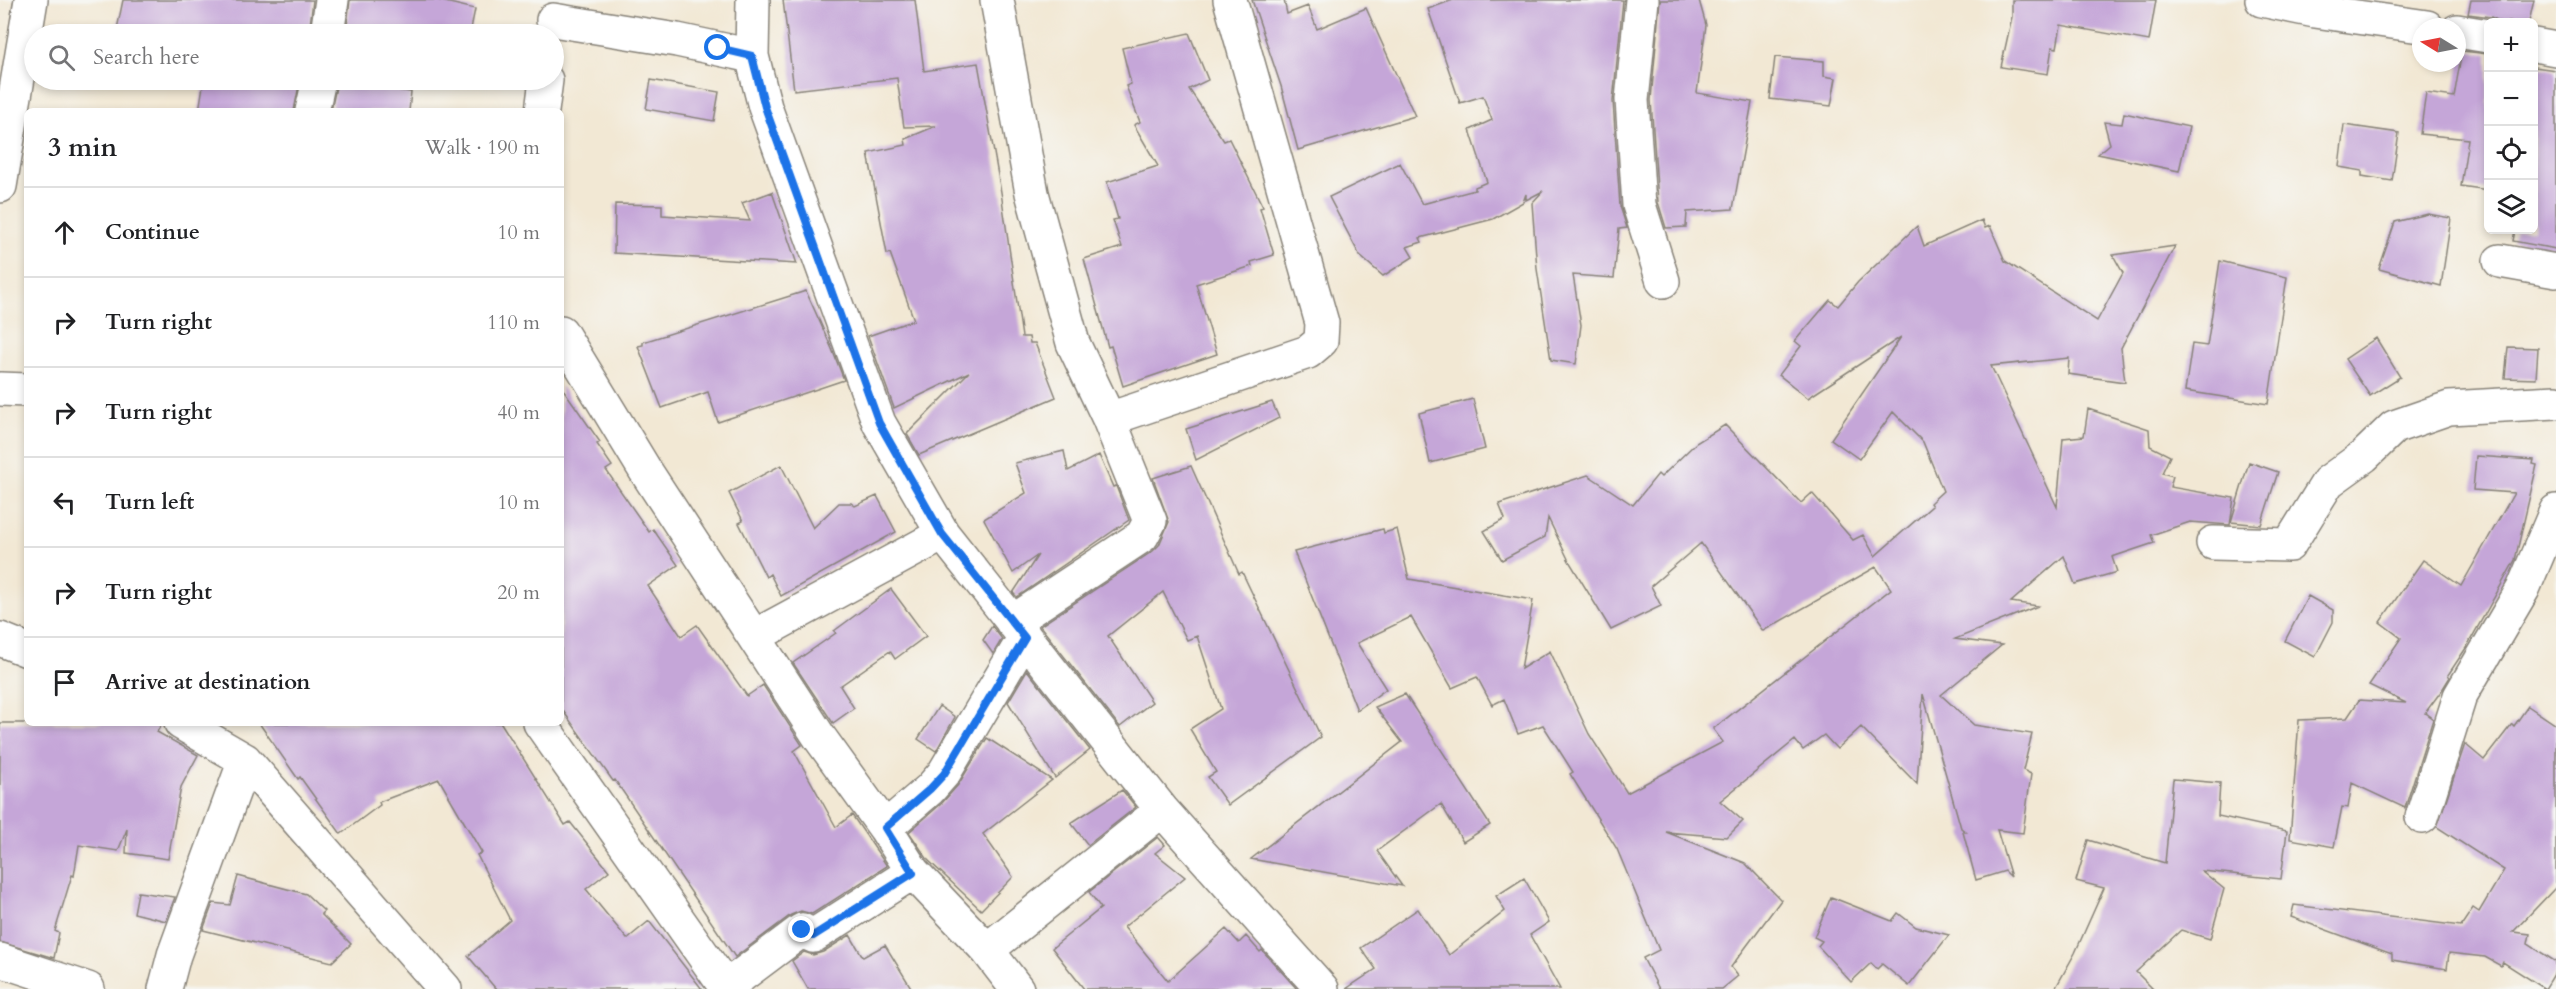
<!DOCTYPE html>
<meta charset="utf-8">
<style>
:root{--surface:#fff;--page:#f2f2f2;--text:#202124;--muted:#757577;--line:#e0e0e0}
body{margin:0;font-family:Cardo,serif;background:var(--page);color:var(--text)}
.controls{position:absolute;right:18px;top:18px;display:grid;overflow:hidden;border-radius:9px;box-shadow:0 3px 9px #0003}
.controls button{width:54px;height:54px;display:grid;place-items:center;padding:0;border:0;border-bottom:2px solid var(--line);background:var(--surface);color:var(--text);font:30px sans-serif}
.compass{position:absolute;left:2412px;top:18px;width:54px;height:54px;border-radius:50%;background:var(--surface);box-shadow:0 3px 9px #0003;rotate:280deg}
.stop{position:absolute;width:18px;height:18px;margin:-14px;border:4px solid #1a73e8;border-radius:50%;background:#fff}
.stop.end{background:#1a73e8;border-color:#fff;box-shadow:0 2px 6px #0008}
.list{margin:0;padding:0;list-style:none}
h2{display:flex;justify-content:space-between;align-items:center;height:78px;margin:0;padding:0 24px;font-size:26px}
h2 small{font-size:20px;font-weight:400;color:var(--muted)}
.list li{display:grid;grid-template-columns:39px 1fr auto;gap:18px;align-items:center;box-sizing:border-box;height:90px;padding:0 24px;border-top:2px solid var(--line)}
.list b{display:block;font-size:22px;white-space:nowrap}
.list em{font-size:20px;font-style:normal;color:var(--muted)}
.icon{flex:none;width:33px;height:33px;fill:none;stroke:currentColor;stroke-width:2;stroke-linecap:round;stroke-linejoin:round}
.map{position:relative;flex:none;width:2556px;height:989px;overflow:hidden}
.search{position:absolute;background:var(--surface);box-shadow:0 3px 9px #0003;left:24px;top:24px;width:540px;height:66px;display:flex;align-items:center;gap:15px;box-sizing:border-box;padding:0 21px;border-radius:33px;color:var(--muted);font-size:22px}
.panel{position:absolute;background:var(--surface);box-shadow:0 3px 9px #0003;left:24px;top:108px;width:540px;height:618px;border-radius:9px}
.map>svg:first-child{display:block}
</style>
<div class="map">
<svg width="2556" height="989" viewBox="0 0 2556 989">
<rect width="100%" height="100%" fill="#f6f6f2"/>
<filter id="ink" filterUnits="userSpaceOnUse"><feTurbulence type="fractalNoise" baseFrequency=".0167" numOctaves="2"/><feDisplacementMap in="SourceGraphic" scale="12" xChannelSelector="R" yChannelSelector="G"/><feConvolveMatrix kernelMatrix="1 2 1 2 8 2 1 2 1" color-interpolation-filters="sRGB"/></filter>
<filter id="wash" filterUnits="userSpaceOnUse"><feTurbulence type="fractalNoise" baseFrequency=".008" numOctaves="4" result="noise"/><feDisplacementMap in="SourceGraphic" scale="24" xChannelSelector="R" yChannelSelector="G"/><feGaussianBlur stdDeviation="1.35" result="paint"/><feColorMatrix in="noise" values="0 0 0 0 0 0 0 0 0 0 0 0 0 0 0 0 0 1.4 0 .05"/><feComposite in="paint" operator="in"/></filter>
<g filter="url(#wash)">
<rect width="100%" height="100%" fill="#f2e8d4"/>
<g id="blocks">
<path fill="#c5a6d8" d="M123 0H313L309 34H116Z
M350 0H437L475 9 470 34H346Z
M783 0H915L924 71 978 63 1001 192 1022 337H1029L1030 343H1035L1056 397 919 455 907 434 969 372 894 408 868 336 914 320 890 253 887 254 868 153 906 145 905 139 936 126 904 127 897 78 794 90Z
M1252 0H1284L1287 14 1308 6 1317 29 1366 8 1415 116 1298 150 1281 86Z
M1453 0H1623L1613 101 1620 206 1627 228 1619 229 1614 278 1573 275 1581 325 1576 364 1551 360 1537 269 1532 203 1543 191 1526 200V194L1523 202 1493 219 1420 238 1422 242 1407 247 1413 257 1383 276 1360 256 1329 197 1400 163 1422 204 1475 190V187L1487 182 1470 130 1492 120 1483 96 1460 103 1428 9Z
M1660 0H1699L1706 25 1697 93 1752 102 1733 209 1687 212 1686 227 1666 228 1658 202 1651 100Z
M2012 0H2156L2149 41 2061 25 2057 48 2052 47 2048 74 2001 67 2012 17Z
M2471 0H2534L2529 22H2501L2491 17 2468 14Z
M1189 33 1208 80 1189 89 1224 141 1229 139 1263 207 1260 208 1274 255 1251 262 1252 266 1196 284 1217 354 1123 386 1111 346 1108 347 1084 259 1122 247 1113 220 1118 219 1107 182 1158 166 1134 125 1140 122 1126 86 1131 84 1122 48Z
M2462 51 2488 54V190L2461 186 2468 139 2420 134 2426 93 2454 97Z
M1775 57 1824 61V76L1836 78 1831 106 1770 99Z
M2534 67 2556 70V249L2513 241 2515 230H2534Z
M204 80H300L294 111H199Z
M651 80 719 92 714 121 646 109Z
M337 82 411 92 409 111H331Z
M2124 113 2189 127 2179 171 2098 154 2110 144 2104 122 2122 124Z
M2344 125 2399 133 2392 181 2362 176V171L2339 167Z
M772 192 797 264 614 253 615 204 662 205V215L750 221 742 203Z
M2428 214 2451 218 2441 286 2379 269 2395 222Z
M1982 220 1985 228 1990 226 2005 261 2097 321 2123 273 2113 255 2175 246 2121 348 2125 382 2068 374 2069 358 1991 366 2057 507 2063 438 2084 436 2088 409 2149 429 2150 446 2170 456 2162 473 2173 476 2170 487 2234 498 2230 525 2190 522 2151 535 2154 543 2112 557 2117 572 2075 584 2064 556 2011 602 2038 606 1955 639 2002 645 1941 695 1974 725 2032 734 2023 770 2031 774 2023 833 1997 830 2011 877 2005 871 1976 880 1963 832H1966L1961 828 1923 694 1917 784 1861 727 1837 749 1824 735 1803 750 1795 740 1720 801 1743 821 1727 837 1666 832 1745 863 1781 900 1731 967 1738 976 1722 989H1659L1643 958 1659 950 1617 849 1570 774 1573 772 1543 725 1518 734 1504 699 1492 705 1477 677 1452 688 1411 617 1357 643 1386 689 1357 710 1294 552 1383 529 1384 533 1397 529 1409 579 1533 600 1521 669 1550 651 1589 734 1627 793 1723 742 1713 729 1891 589 1876 567 1763 631 1701 543 1651 586 1661 606 1611 630 1569 561 1548 518 1545 537 1502 560 1484 531 1505 519 1499 504 1588 475 1633 505 1658 474 1661 477 1696 443 1725 425 1801 503 1812 493 1853 540 1863 535 1875 556 1932 506 1930 503 1943 491 1923 442 1893 412 1859 459 1831 439 1901 337 1808 398 1779 375 1801 346 1795 341 1830 300 1838 306 1858 282 1917 226 1924 246Z
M2220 261 2287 277 2268 404 2185 391 2192 344 2207 346Z
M806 291 832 349 844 380 718 422 708 392 662 408 638 346 643 345V342Z
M2376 338 2400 377 2370 396 2345 359Z
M2508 347 2538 348 2536 379 2505 378Z
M561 386 600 442 597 444 612 466 606 470 649 532 653 529 678 565 648 586 681 636 697 625 747 696 763 685 802 745 794 751 836 827 852 815 887 866 812 914 801 911 791 915 735 957 615 780 613 781 561 708Z
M1473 399 1485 449 1430 463 1419 413Z
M1272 402 1279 418 1196 460 1186 429Z
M1064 451 1068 471 1099 455 1113 487 1116 486 1129 520 1017 597 1013 593 1038 555 1013 573 984 519 1026 493 1015 463Z
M2476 456 2534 460 2533 464 2537 465 2515 560 2466 648 2448 675 2450 677 2442 690 2425 713 2433 719 2405 808 2352 783 2348 808 2342 807 2334 847 2290 839 2299 720 2347 718 2359 700 2406 703 2369 685 2401 638 2380 622 2423 560 2461 586 2514 493 2473 490Z
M2249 462 2278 472 2261 525 2231 522Z
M781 465 813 528 839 503H851L855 506 877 496 896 532 781 596 770 574 766 577 739 523 743 521 729 493Z
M1191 466 1239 574 1242 572 1321 737 1228 805 1208 777 1216 772 1190 729 1221 709 1197 636 1187 640 1163 592 1108 636 1152 702 1120 727 1040 626 1153 551 1159 545 1169 522 1153 478Z
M891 589 926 636 895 659 890 651 840 686 854 708 833 723 793 663 836 633 834 631Z
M2308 596 2333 610V622L2315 657 2285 641Z
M992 626 1002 639 993 654 983 640Z
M1027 670 1090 750 1055 778 1008 702Z
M1405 694 1490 825 1463 842 1441 804 1377 851 1402 886 1251 859 1402 742 1375 707Z
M939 706 955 717 936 751 918 739Z
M2528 706 2556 725V887L2513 932 2530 934 2528 944 2556 962V971L2545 989 2503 962 2501 966 2485 957 2449 953 2447 969 2392 960V954L2291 917 2294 905 2461 926 2473 908 2479 912 2504 870 2437 827 2465 744 2484 760 2512 724 2514 726Z
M0 723H162L157 732 198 755 181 787 168 859 126 853 127 829 118 851 79 845 74 876 72 875 55 931 59 933 54 958 0 942Z
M259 723H501L565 825 570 822 609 871 586 889 627 939 649 921 702 989H496L468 956 510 920 477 855 482 853 439 779 379 802 380 805 341 834 300 777 298 779Z
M987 738 1052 780 983 834 1013 877 981 910 928 860 909 832 942 803 958 785Z
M2173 779 2220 783 2218 816 2287 831 2281 879 2202 871 2224 889 2210 939 2181 930 2136 972 2153 989H2055L2075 953 2104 888 2076 881 2088 840 2165 863Z
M1122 790 1136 807 1088 845 1071 823Z
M1158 837 1165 845 1155 853 1185 877 1124 927 1168 981 1226 929 1239 943 1246 936 1260 952 1262 950 1297 989H1084L1052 948 1101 908 1089 892Z
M238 876 306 894 324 911 321 914 351 944 332 962 203 930 213 903 230 905Z
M1524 878 1549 922 1530 935 1560 989H1346L1376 969 1361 948 1418 909 1449 955 1505 911 1496 896Z
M138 892 175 897 166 921 134 913Z
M1831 897 1892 921 1898 913 1916 927 1949 935 1909 986 1882 964 1877 969 1871 963 1851 982 1818 946 1822 941 1814 937Z
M850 935 863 957 885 945 912 989H808L792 961 804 952 813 955 823 952Z"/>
</g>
</g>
<g filter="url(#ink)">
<use href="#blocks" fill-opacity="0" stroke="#878278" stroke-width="1.5"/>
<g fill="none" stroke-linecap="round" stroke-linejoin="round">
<g stroke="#878278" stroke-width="36">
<path id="street" d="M997 0 1032 193 1073 343 1109 419 1150 521 1142 536 1012 622
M1642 0 1632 100 1639 205 1663 281
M2262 0 2315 11 2427 27
M553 20 677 40 752 56 765 107 879 423 943 534 1162 810 1322 989
M2457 31 2488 36
M327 34 332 0
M2534 45 2556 49
M752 56 753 0
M312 111 319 80
M542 111 546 80
M2500 261 2556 271
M561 332 645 470 820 738 885 828 913 872 987 950 1017 989
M0 389 27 390
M1109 419 1308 352 1321 341 1322 323 1230 0
M2213 543 2289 545 2328 482 2364 456 2394 427 2449 408 2556 402
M755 636 943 534
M0 639 27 650
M181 723 245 760 445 989
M540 723 727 989
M2422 817 2460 696 2523 589 2556 511
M885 828 930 789 944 773 1025 637
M987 950 1162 810
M0 960 88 989
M726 987 802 930 813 936 913 872
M165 989 174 955 245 760"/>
</g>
<g stroke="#878278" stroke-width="36">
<path id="secondary" d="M0 186 31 0"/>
</g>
<use href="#street" stroke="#fff" stroke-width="33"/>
<use href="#secondary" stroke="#fff" stroke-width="33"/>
</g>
</g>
<g fill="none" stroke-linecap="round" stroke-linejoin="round" filter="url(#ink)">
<path stroke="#1a73e8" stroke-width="8" d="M718 48 752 56 765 107 879 423 942 534 1025 638 944 774 930 789 885 828 913 873 813 936 802 930"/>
</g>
</svg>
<div class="controls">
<button>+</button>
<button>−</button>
<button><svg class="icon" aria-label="locate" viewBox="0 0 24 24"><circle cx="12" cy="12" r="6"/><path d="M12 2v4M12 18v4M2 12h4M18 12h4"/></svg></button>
<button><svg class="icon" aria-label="layers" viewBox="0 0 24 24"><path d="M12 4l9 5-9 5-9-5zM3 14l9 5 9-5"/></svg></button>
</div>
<svg class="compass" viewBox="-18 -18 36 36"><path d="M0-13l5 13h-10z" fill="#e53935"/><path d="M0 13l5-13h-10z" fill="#757577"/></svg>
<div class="stop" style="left:718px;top:48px"></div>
<div class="stop end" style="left:802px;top:930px"></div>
<div class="search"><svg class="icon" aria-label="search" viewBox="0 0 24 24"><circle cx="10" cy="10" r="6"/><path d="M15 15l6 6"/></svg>Search here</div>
<section class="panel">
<h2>3 min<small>Walk · 190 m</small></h2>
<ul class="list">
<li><svg class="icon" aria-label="ahead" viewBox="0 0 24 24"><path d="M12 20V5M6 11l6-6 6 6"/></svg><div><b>Continue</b></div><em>10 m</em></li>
<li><svg class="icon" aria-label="right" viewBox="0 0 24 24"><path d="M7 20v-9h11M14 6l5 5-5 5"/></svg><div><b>Turn right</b></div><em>110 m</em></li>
<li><svg class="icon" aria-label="right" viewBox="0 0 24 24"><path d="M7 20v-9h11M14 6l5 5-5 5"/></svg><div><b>Turn right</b></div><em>40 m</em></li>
<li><svg class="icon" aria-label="left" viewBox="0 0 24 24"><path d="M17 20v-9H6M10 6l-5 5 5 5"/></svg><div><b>Turn left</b></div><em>10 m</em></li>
<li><svg class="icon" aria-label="right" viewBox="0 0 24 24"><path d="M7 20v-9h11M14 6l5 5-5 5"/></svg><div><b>Turn right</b></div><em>20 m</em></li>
<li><svg class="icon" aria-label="arrive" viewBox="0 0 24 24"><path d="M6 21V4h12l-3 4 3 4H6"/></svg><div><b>Arrive at destination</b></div></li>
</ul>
</section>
</div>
